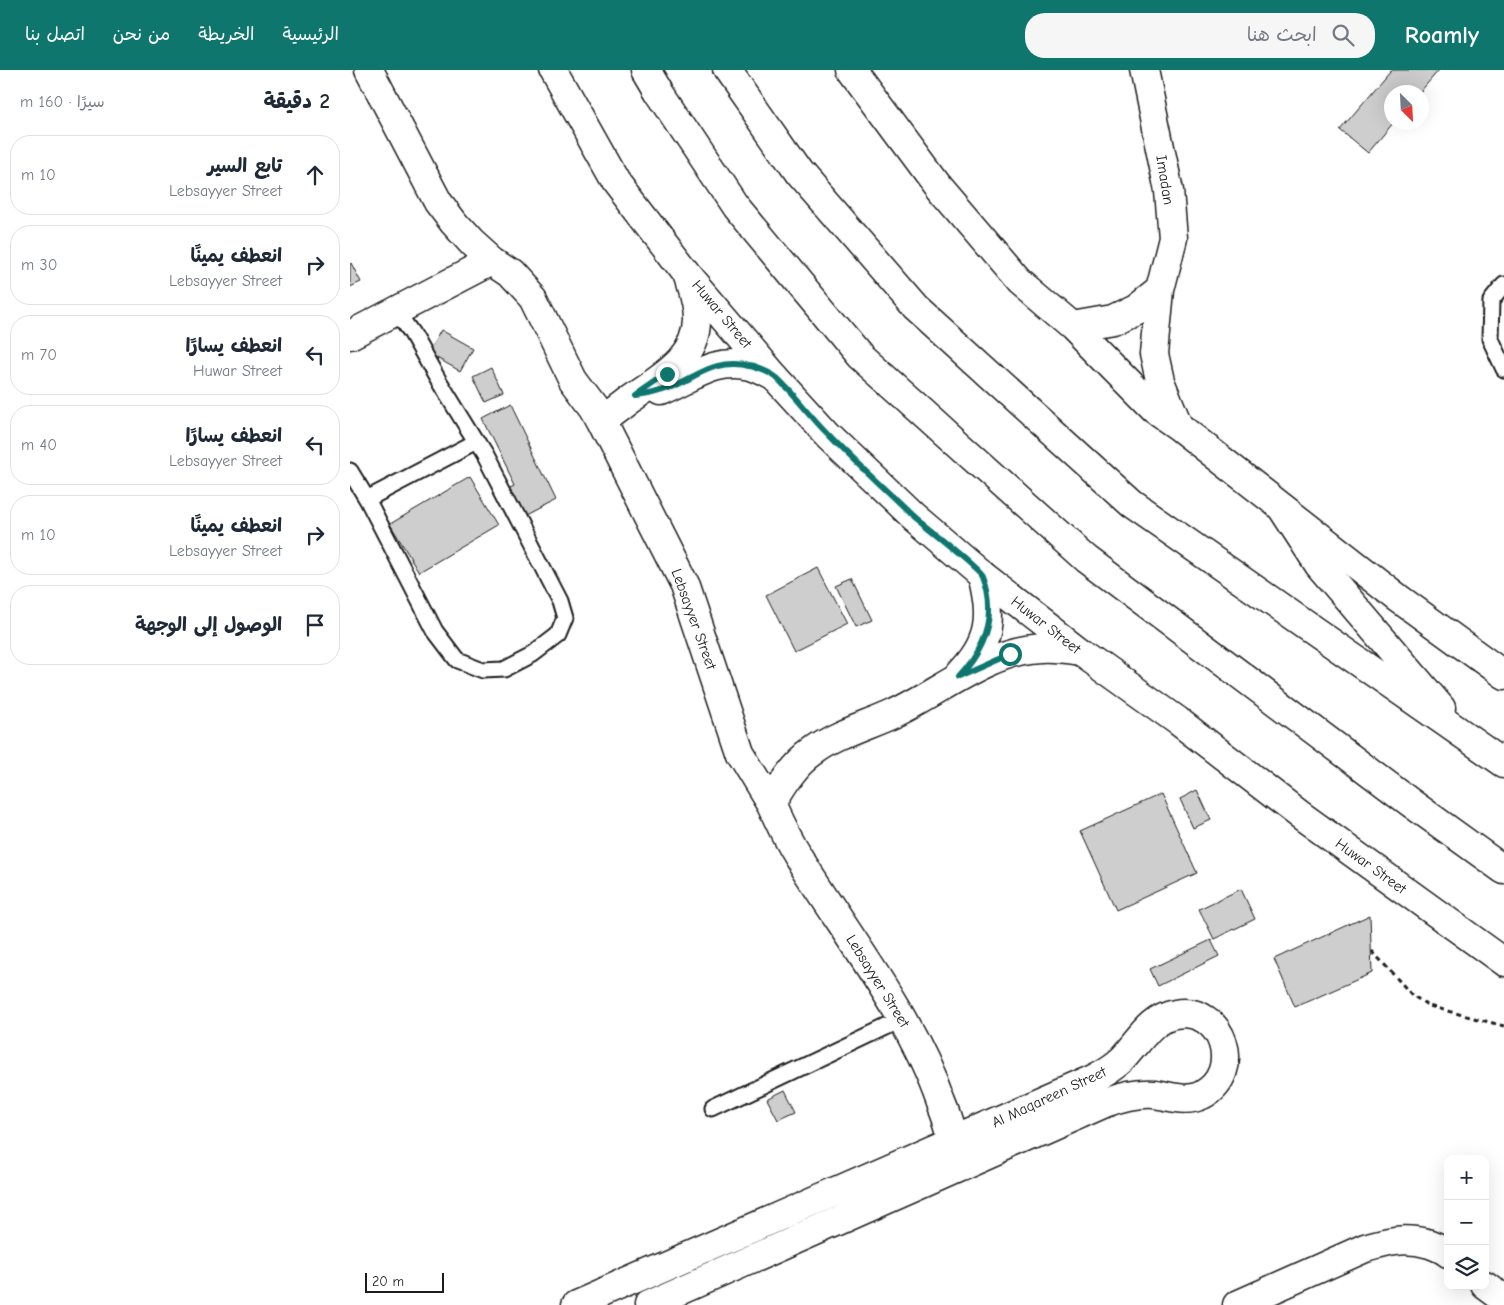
<!DOCTYPE html>
<html lang="ar">
<meta charset="utf-8">
<style>
:root{--surface:#fff;--page:#f6f6f7;--text:#1f2937;--muted:#747a83;--line:#e0e1e3;--accent:#0f766e}
body{margin:0;font-family:"Comic Neue","Playpen Sans Arabic",sans-serif;background:var(--page);color:var(--text);direction:rtl}
.controls{position:absolute;right:15px;bottom:15px;display:grid;overflow:hidden;border-radius:10px;box-shadow:0 5px 20px #0002}
.controls button{width:45px;height:45px;display:grid;place-items:center;padding:0;border:0;border-bottom:1px solid var(--line);background:var(--surface);color:var(--text);font:25px sans-serif}
.compass{position:absolute;left:1034px;top:15px;width:45px;height:45px;border-radius:50%;background:var(--surface);box-shadow:0 5px 20px #0002;rotate:156deg}
.scale{position:absolute;left:15px;bottom:12px;width:79px;box-sizing:border-box;padding-left:5px;border:2px solid #1c1c1c;border-top:0;font-size:14px;line-height:18px;white-space:nowrap;color:#1c1c1c;-webkit-text-stroke:4px #fff;paint-order:stroke}
.stop{position:absolute;width:15px;height:15px;margin:-11px;border:4px solid #0f766e;border-radius:50%;background:#fff}
.stop.end{background:#0f766e;border-color:#fff;box-shadow:0 1px 5px #0008}
.list{margin:0;padding:0;list-style:none}
h2{display:flex;justify-content:space-between;align-items:center;height:65px;margin:0;padding:0 20px;font-size:21px}
h2 small{font-size:16px;font-weight:400;color:var(--muted)}
.list li{display:grid;grid-template-columns:32px 1fr auto;gap:15px;align-items:center;box-sizing:border-box;height:80px;margin:0 10px 10px;padding:0 10px;border:1px solid var(--line);border-radius:20px}
.list b{display:block;font-size:19px;white-space:nowrap}
.list p{margin:0;font-size:16px;white-space:nowrap;color:var(--muted)}
.list em{font-size:16px;font-style:normal;color:var(--muted)}
.icon{flex:none;width:28px;height:28px;fill:none;stroke:currentColor;stroke-width:2;stroke-linecap:round;stroke-linejoin:round}
.map{position:relative;flex:none;width:1154px;height:1235px;overflow:hidden;direction:ltr}
header{display:flex;align-items:center;gap:30px;box-sizing:border-box;height:70px;padding:0 25px;background:var(--accent);color:#fff}
header strong{font-size:24px}
nav{display:flex;gap:28px;margin-inline-start:auto;font-size:18px}
.search{width:350px;height:45px;background:var(--page);display:flex;align-items:center;gap:12px;box-sizing:border-box;padding:0 18px;border-radius:20px;color:var(--muted);font-size:19px}
main{display:flex}
aside{flex:1;background:var(--surface)}
.map>svg:first-child{display:block}
</style>
<header>
<strong>Roamly</strong>
<div class="search"><svg class="icon" aria-label="search" viewBox="0 0 24 24"><circle cx="10" cy="10" r="6"/><path d="M15 15l6 6"/></svg>ابحث هنا</div>
<nav><a>الرئيسية</a><a>الخريطة</a><a>من نحن</a><a>اتصل بنا</a></nav>
</header>
<main>
<div class="map">
<svg width="1154" height="1235" viewBox="0 0 1154 1235">
<rect width="100%" height="100%" fill="#fff"/>
<filter id="ink" filterUnits="userSpaceOnUse"><feTurbulence type="fractalNoise" baseFrequency=".02" numOctaves="2"/><feDisplacementMap in="SourceGraphic" scale="10" xChannelSelector="R" yChannelSelector="G"/><feConvolveMatrix kernelMatrix="1 2 1 2 8 2 1 2 1" color-interpolation-filters="sRGB"/></filter>
<g filter="url(#ink)">
<path fill="#cecece" stroke="#1c1c1c" d="M1041 0H1089L1070 22H1042V52H1044L1018 83 990 60Z
M1 193 11 212 0 217V194Z
M91 260 123 278 110 301 78 283Z
M141 297 154 325 136 333 123 306Z
M160 335 206 430 173 447 159 417 165 414 133 349Z
M120 407 149 455 69 502 40 454Z
M468 498 497 554 444 581 416 525Z
M502 509 522 550 506 557 486 516Z
M847 720 861 750 843 758 830 729Z
M811 724 847 803 766 840 730 761Z
M891 819 905 849 864 869 849 839Z
M1020 845 1022 903 945 937 924 889Z
M861 870 869 886 808 916 800 899Z
M435 1020 446 1042 428 1050 417 1029Z"/>
<g fill="none" stroke-linecap="round" stroke-linejoin="round">
<g stroke="#1c1c1c" stroke-width="19">
<path id="lane" d="M1154 215 1141 231 1140 269 1154 299
M0 401 17 429 85 561 107 590 133 600 154 599 183 584 208 565 215 548 210 531 135 386 87 308 61 262 46 241
M17 429 126 372
M363 1039 553 949"/>
</g>
<g stroke="#1c1c1c" stroke-width="31">
<path id="street" d="M19 0 88 132 104 153 122 173 142 191 160 203 183 228 223 310 244 338 251 351
M337 204C341 218 347 233 347 249 348 290 308 309 279 330 270 337 261 344 251 351L334 515 390 683 421 734
M0 265 142 191
M311 321C341 309 366 287 400 296 409 298 417 303 425 307
M610 604C641 572 643 547 632 505
M602 1088C605 1069 598 1050 591 1033 560 944 498 867 449 788 438 771 429 752 421 734 432 715 445 694 464 681 487 664 517 656 543 644 592 621 636 581 692 578 705 577 717 579 730 581
M1135 1215 1154 1229
M226 1235 743 1009C753 1004 763 998 772 990 788 974 801 948 825 944 873 935 895 1002 852 1025 836 1033 821 1026 804 1024 787 1023 771 1027 755 1033L298 1235
M887 1235 1015 1178C1039 1171 1055 1167 1080 1174 1087 1177 1092 1178 1098 1183"/>
</g>
<g stroke="#1c1c1c" stroke-width="31">
<path id="secondary" d="M203 0 266 112 337 204 425 307 478 365 563 446 632 505 730 581 828 651 949 744 1154 892
M502 0 588 116 670 212 723 257 805 340 828 356 1048 528 1154 605
M794 0 819 121 823 168 810 220 804 284 810 311 828 355
M723 257 763 250 786 239 810 220"/>
</g>
<g stroke="#1c1c1c" stroke-width="31">
<path id="highway" d="M296 0 309 22 385 136 510 286 736 489 1061 733 1154 800
M377 0 449 103 566 238 782 434 1154 693
M932 438 969 495 1091 638"/>
</g>
<path stroke="#1c1c1c" stroke-width="3" stroke-dasharray="5 4" stroke-linecap="butt" d="M1022 881 1062 925 1079 936 1154 956"/>
<use href="#lane" stroke="#fff" stroke-width="15"/>
<use href="#street" stroke="#fff" stroke-width="28"/>
<use href="#secondary" stroke="#fff" stroke-width="28"/>
<use href="#highway" stroke="#fff" stroke-width="28"/>
</g>
</g>
<g fill="none" stroke-linecap="round" stroke-linejoin="round" filter="url(#ink)">
<path stroke="#0f766e" stroke-width="6" d="M317 304 285 326C298 325 310 322 322 317 349 305 367 288 399 296 407 297 421 303 427 308 445 325 460 346 478 364 494 381 512 398 529 414 541 425 553 437 565 448 576 457 630 499 633 507 648 546 634 579 608 607L660 584"/>
</g>
<g text-anchor="middle" dominant-baseline="central" stroke-width="4.5" stroke-linejoin="round" paint-order="stroke">
<g font-size="15" fill="#1c1c1c" stroke="#fff">
<text transform="translate(815 110) rotate(81)">Imadan</text>
<text transform="translate(372 244) rotate(50)">Huwar Street</text>
<text transform="translate(344 549) rotate(70)">Lebsayyer Street</text>
<text transform="translate(696 555) rotate(38)">Huwar Street</text>
<text transform="translate(1021 796) rotate(36)">Huwar Street</text>
<text transform="translate(528 911) rotate(58)">Lebsayyer Street</text>
<text transform="translate(699 1027) rotate(-25)">Al Maqareen Street</text>
</g>
</g>
</svg>
<div class="controls">
<button>+</button>
<button>−</button>
<button><svg class="icon" aria-label="layers" viewBox="0 0 24 24"><path d="M12 4l9 5-9 5-9-5zM3 14l9 5 9-5"/></svg></button>
</div>
<svg class="compass" viewBox="-18 -18 36 36"><path d="M0-13l5 13h-10z" fill="#e53935"/><path d="M0 13l5-13h-10z" fill="#747a83"/></svg>
<div class="scale">20 m</div>
<div class="stop" style="left:660px;top:584px"></div>
<div class="stop end" style="left:317px;top:304px"></div>
</div>
<aside>
<h2>2 دقيقة<small>سيرًا · 160 m</small></h2>
<ul class="list">
<li><svg class="icon" aria-label="ahead" viewBox="0 0 24 24"><path d="M12 20V5M6 11l6-6 6 6"/></svg><div><b>تابع السير</b><p>Lebsayyer Street</p></div><em>10 m</em></li>
<li><svg class="icon" aria-label="right" viewBox="0 0 24 24"><path d="M7 20v-9h11M14 6l5 5-5 5"/></svg><div><b>انعطف يمينًا</b><p>Lebsayyer Street</p></div><em>30 m</em></li>
<li><svg class="icon" aria-label="left" viewBox="0 0 24 24"><path d="M17 20v-9H6M10 6l-5 5 5 5"/></svg><div><b>انعطف يسارًا</b><p>Huwar Street</p></div><em>70 m</em></li>
<li><svg class="icon" aria-label="left" viewBox="0 0 24 24"><path d="M17 20v-9H6M10 6l-5 5 5 5"/></svg><div><b>انعطف يسارًا</b><p>Lebsayyer Street</p></div><em>40 m</em></li>
<li><svg class="icon" aria-label="right" viewBox="0 0 24 24"><path d="M7 20v-9h11M14 6l5 5-5 5"/></svg><div><b>انعطف يمينًا</b><p>Lebsayyer Street</p></div><em>10 m</em></li>
<li><svg class="icon" aria-label="arrive" viewBox="0 0 24 24"><path d="M6 21V4h12l-3 4 3 4H6"/></svg><div><b>الوصول إلى الوجهة</b></div></li>
</ul>
</aside>
</main>
